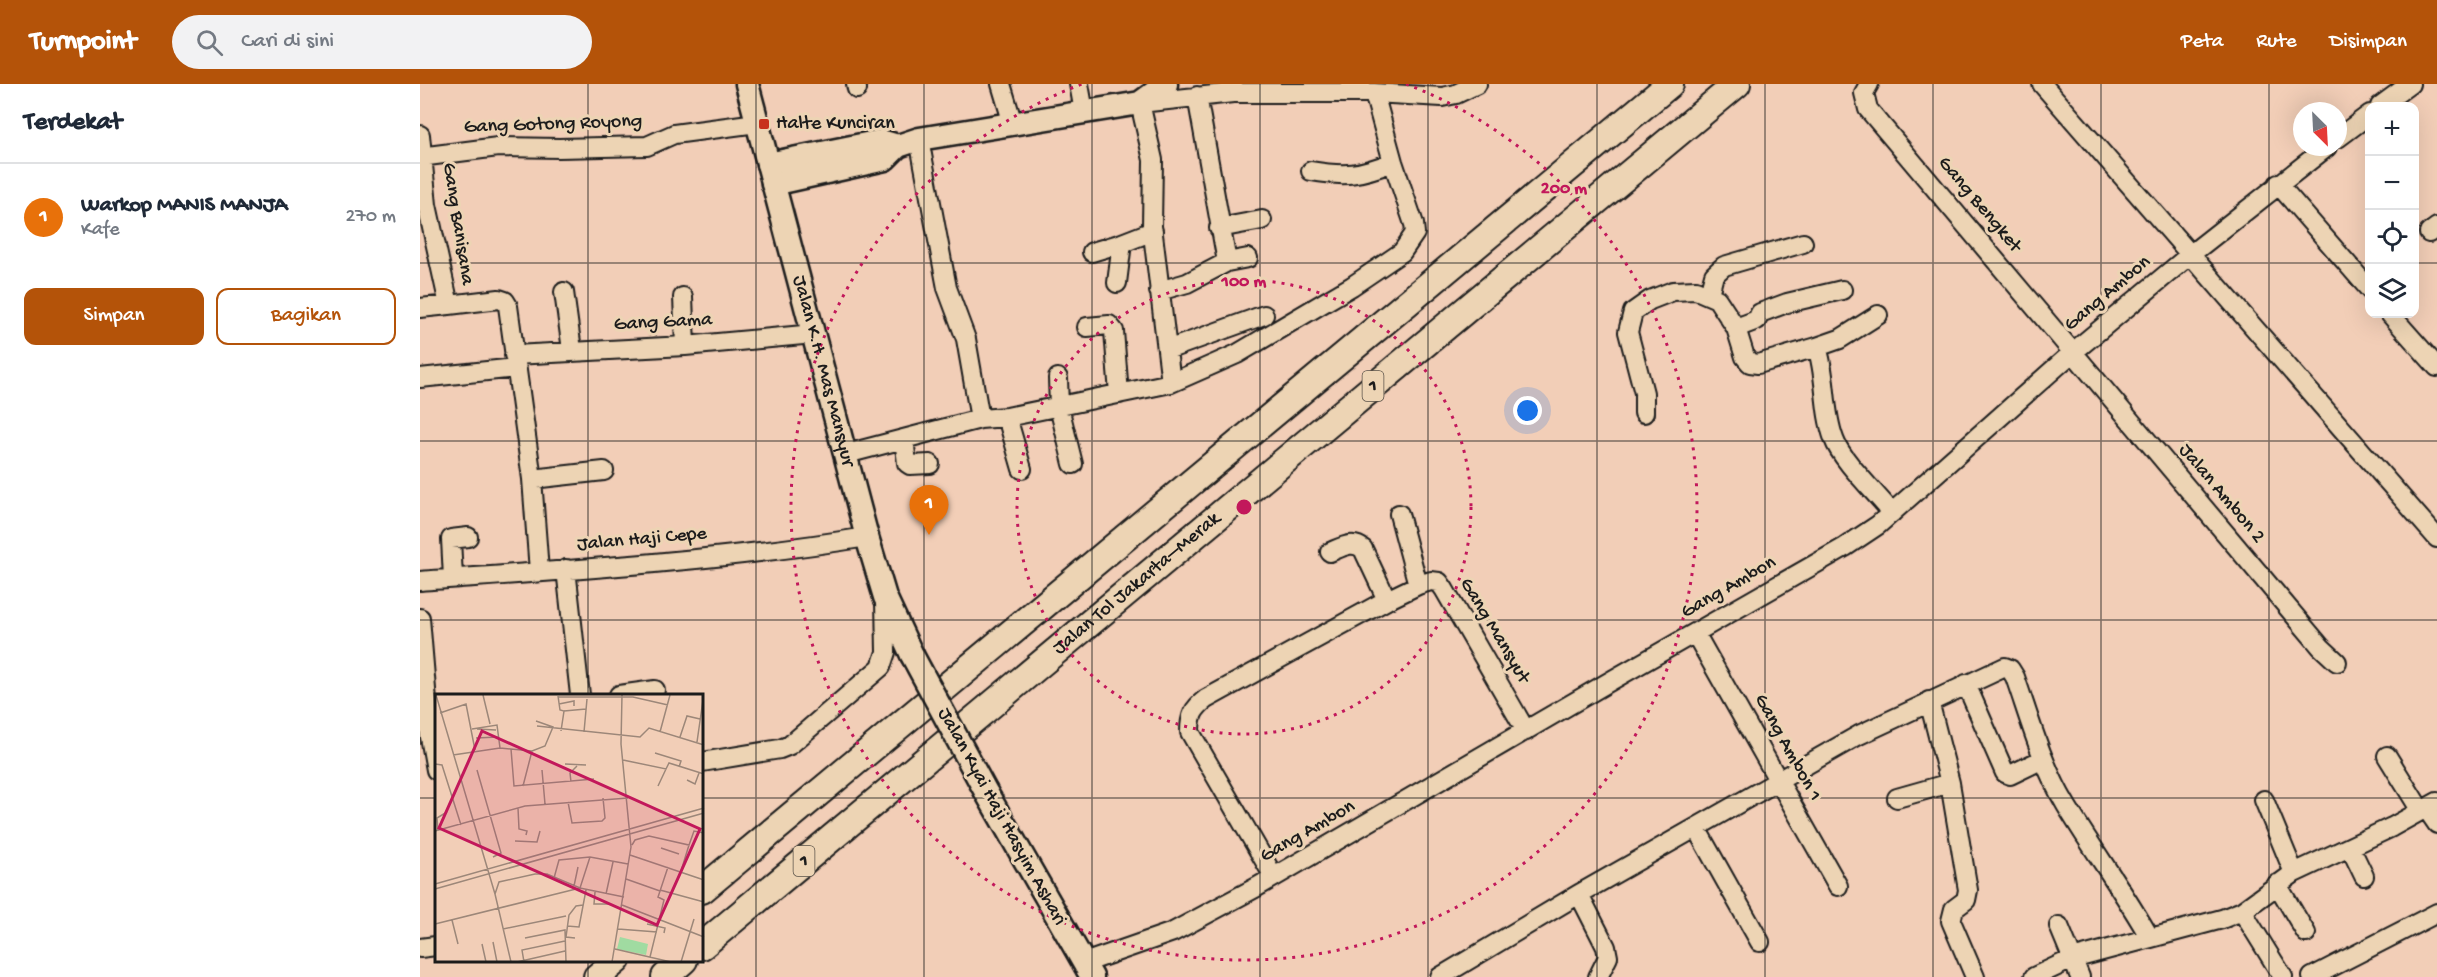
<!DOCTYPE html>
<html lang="id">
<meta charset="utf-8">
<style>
:root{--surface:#fff;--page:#f2f2f3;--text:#1f2937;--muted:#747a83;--line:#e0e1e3;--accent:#b45309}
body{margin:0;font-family:"Gochi Hand",sans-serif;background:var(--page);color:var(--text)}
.controls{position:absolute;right:18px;top:18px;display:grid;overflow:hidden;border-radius:12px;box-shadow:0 6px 24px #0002}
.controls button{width:54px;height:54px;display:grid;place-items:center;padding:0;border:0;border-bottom:2px solid var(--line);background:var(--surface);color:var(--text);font:30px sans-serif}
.compass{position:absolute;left:1873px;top:18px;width:54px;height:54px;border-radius:50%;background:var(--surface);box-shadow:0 6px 24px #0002;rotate:156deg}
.you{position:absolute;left:1108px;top:327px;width:21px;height:21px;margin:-15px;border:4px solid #fff;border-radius:50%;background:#1a73e8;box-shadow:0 0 0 9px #1a73e833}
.badge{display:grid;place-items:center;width:39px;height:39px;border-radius:50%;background:var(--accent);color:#fff;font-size:20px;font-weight:700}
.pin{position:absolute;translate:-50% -50px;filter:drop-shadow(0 2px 3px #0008)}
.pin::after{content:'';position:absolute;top:32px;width:21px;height:18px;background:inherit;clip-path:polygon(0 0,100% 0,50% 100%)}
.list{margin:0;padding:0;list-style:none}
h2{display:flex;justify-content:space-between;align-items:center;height:78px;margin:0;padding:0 24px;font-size:26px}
h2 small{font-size:20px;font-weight:400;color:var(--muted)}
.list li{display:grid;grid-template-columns:39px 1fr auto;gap:18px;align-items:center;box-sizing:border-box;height:108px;padding:0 24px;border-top:2px solid var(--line)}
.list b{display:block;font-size:22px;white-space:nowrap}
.list p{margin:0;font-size:20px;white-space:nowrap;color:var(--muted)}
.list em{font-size:20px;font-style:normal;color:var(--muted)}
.actions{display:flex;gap:12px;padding:18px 24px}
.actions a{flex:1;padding:14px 0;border:2px solid var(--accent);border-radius:12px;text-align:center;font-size:21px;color:var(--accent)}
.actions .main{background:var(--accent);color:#fff}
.icon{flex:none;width:33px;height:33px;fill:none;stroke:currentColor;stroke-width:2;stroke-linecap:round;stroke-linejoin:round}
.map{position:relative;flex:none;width:2017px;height:893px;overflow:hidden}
header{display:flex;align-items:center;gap:36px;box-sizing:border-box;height:84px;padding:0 30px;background:var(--accent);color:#fff}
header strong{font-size:28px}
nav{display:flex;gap:33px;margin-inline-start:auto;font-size:21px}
.search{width:420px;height:54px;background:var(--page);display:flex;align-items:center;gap:15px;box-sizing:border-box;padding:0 21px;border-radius:33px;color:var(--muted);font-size:22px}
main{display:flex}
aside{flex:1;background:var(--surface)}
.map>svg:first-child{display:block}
</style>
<header>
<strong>Turnpoint</strong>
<div class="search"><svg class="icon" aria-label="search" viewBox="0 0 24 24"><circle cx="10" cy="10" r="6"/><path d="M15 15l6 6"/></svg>Cari di sini</div>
<nav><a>Peta</a><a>Rute</a><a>Disimpan</a></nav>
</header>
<main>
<aside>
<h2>Terdekat<small></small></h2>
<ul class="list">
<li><span class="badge" style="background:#e8710a">1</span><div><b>Warkop MANIS MANJA</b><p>Kafe</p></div><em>270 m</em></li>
</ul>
<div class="actions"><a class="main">Simpan</a><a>Bagikan</a></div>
</aside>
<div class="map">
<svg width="2017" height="893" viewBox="0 0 2017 893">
<rect width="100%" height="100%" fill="#f2ceb7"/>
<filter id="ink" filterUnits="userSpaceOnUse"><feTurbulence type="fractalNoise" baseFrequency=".0167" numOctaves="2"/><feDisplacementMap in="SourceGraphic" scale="12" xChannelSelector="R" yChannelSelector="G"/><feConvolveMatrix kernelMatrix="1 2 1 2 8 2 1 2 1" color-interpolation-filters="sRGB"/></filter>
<g filter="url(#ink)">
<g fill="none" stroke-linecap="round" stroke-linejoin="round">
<g stroke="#1c1c1c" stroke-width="22">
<path id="minor" d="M436 0 437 5
M581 0 593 40
M659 0 664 28
M1449 0 1444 9 1448 25 1901 563 1917 578
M1622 0 2017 454
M777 12 807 178
M1960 22 1990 0
M0 51 7 121 29 221 79 215 85 217 88 222 112 395 119 487
M1918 54 1950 30
M499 55 527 204 546 255 560 335
M0 73 78 63 139 64 227 62 254 50 337 39
M891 87C926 93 940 91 973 78
M1858 100 1950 206
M799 144 842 136
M2009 149 2017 143
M672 168 702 159
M697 199 702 159 733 147
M739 207 767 199 807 178 828 174
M144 208 152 266
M1289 210 1294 191 1304 182 1383 159
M263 213 265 262
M0 224 29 221
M1970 230 2017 283
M667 243 689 241 694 247 699 310
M1316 244 1325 273 1330 279 1338 280 1397 263C1407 293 1403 326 1414 355 1421 376 1457 410 1472 429
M1397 263 1420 255 1458 231
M747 266 844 231
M94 271 265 262 394 250
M0 294 96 284
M638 294 639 323 653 380
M751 299 732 142 733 76 720 19 813 9H954L1022 13 1036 10 1057 0
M1224 329V309L1208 248 1213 228 1230 216 1253 207 1276 206 1297 215 1316 244 1337 236 1340 229 1367 219 1422 206
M587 333 602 385
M484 355 487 379 490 381 510 380
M426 370 560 335 587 333 751 299 817 270 932 202 982 168 995 149 994 140 973 78 954 9
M112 395 184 387
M979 430 998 501
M910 468C922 463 933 456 943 465L967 516
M146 485 160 611
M33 494 31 455 48 453
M0 497C150 486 299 477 447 453
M0 534 10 653 16 686
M1275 549 1418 802
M1546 600 1585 689 1590 691 1623 675
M199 611 235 606
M1509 617 1530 699 1548 806 1546 816 1534 825 1531 837 1555 893
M1967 672 2001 727
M282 678 360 665 370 661 461 583 466 568 465 516
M1477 714 1530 699
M1844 716 1874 789
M2006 724 2017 740
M1276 744 1340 858
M1930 763 1944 792
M854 793 770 648C770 632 773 625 786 615L967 516 998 501 1011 497 1019 498 1024 505 1106 647
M1857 800 1886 849
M1159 810 1186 863 1188 873 1178 893
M1822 827 1863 893
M1639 842 1660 893
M0 864 16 862
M664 879 753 848 837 803 1194 595 1425 463 1458 441 1652 269 1771 170 1907 63
M1020 893 1159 810 1439 651 1585 583 1590 585 1595 593C1610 636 1622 681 1646 721 1673 766 1704 808 1730 854
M1614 893 1652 875 1802 835 1822 827 1874 789 1972 743 2017 718
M1892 893 2017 829"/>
</g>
<g stroke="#1c1c1c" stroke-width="27">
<g id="major">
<path id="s1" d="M327 0 447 453 465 513 492 571"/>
<path d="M348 80 461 57 478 62"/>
<path d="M353 100 465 75 478 62 499 55 720 19 746 0"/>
<path d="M566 708 672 893"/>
</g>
</g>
<g stroke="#1c1c1c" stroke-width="30">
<g id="highway">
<path d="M282 806 1250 0"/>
<path id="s2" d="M282 862 1317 0"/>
<path d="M177 893 197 876"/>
<path d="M245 893 264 876"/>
</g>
</g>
<use href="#minor" stroke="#edd4b4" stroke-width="18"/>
<use href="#major" stroke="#edd4b4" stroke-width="22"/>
<use href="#highway" stroke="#edd4b4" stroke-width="26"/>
<g stroke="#1c1c1c" stroke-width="27" stroke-linecap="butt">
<path id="major-bridge" d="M492 571 566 708"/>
</g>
<use href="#major-bridge" stroke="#edd4b4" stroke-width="22"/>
</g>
</g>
<path fill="none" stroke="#1c1c1c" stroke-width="1.5" stroke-opacity="0.55" d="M168 0V611M336 0V893M504 0V893M672 0V893M840 0V893M1008 0V893M1177 0V893M1345 0V893M1513 0V893M1681 0V893M1849 0V893M0 179H1950M1994 179H2017M0 357H2017M0 536H2017M0 714H16M282 714H2017M168 876V893"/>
<g fill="none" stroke="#c2185b" stroke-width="3" stroke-dasharray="3 6">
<circle cx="824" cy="423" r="227"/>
<path d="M986 0A453 453 0 1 1 662 0"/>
</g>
<rect fill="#c8321e" stroke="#edd4b4" stroke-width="2" x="338" y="34" width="12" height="12" rx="3"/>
<g text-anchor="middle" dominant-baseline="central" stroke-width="6" stroke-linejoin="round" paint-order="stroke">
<g fill="#edd4b4" stroke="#5b534a" stroke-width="1.5">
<rect x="942.5" y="287" width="21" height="30" rx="4.5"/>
<rect x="373.5" y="762" width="21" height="30" rx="4.5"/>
</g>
<g font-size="18" font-weight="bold" fill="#1c1c1c">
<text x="953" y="302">1</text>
<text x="384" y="777">1</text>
</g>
<g font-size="20" fill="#1c1c1c" stroke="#edd4b4" text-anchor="start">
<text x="356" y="40">Halte Kunciran</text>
</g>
<g font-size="20" fill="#1c1c1c" stroke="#edd4b4">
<text transform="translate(133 41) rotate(-2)">Gang Gotong Royong</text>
<text transform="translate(1559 121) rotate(50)">Gang Bengket</text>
<text transform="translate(37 140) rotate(81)">Gang Banisana</text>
<text transform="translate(1688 210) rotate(-40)">Gang Ambon</text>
<text transform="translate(243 239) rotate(-3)">Gang Gama</text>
<text stroke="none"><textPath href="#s1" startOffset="297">Jalan K.H. Mas Mansyur</textPath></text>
<text transform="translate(1801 410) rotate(50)">Jalan Ambon 2</text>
<text transform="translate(222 456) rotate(-5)">Jalan Haji Cepe</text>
<text stroke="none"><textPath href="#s2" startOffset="566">Jalan Tol Jakarta–Merak</textPath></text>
<text transform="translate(1309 504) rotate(-30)">Gang Ambon</text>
<text transform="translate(1074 547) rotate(59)">Gang Mansyut</text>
<text transform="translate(1367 664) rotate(61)">Gang Ambon 1</text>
<text transform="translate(581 733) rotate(61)">Jalan Kyai Haji Hasyim Ashari</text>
<text transform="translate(888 748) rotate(-30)">Gang Ambon</text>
</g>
</g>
<g transform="translate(15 610)">
<rect width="268" height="268" fill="#f2ceb7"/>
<path d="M185 243 213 250 211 261 182 255Z" fill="#a0dba1"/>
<path fill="none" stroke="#9c8779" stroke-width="1.5" d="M1 1 60 200 76 268M48 1 55 30M123 2 125 16 129 17 126 37M123 3H198L233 11M124 10 139 7V12M129 17 151 15M5 19 31 10 40 56M102 32 205 43 214 34 269 51M37 35 62 31 65 54M42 35 61 36M149 38 152 5M225 38 235 1M245 43 252 22 265 25M41 44 63 43M262 48 268 6M76 55 79 92 159 85M220 59 246 67 244 73M18 61 65 54 97 57 110 52 118 33 101 27M188 66 231 75 234 69 269 80M0 70 7 71 26 131M130 70 151 71M42 76 66 159 58 163M107 76 110 110M252 86 260 90 264 79M136 88 135 79 142 72M88 92 97 57M223 92 231 75M133 108 137 129 167 127 170 124 168 104M83 114 84 135 92 137 91 141M3 136 2 124 12 118M0 137 90 112 193 104M80 147 102 148 105 137M197 151 200 146 214 142 254 151 259 137 269 139M226 154 244 160M195 161 269 186M246 177 254 151M119 184 124 166 155 163 193 170M191 185 225 197M0 190 269 114M139 192 143 173M0 195 269 119M225 196 269 208M160 198 159 210H175M60 200 64 188 100 180H112L145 194 155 163M171 200 178 168M187 211 269 243M17 226 23 250M0 230 145 194 189 203M212 230 230 234 229 239M132 232 144 233 151 196M68 235 131 222M183 235 222 238M90 244 130 236 131 268M140 244 131 243 134 221 141 212 148 211M58 248 62 268M47 250 51 268M180 255 236 268M215 263 229 206 223 203 233 173M82 268 130 257M89 268 87 256 130 247M177 268 196 153 186 50 187 1M246 268 259 225"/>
<path fill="#c2185b" fill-opacity="0.15" stroke="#c2185b" stroke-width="3" d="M47 37 265 135 222 231 4 134Z"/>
<rect width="268" height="268" fill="none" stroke="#1c1c1c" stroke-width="3"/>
</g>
<circle cx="824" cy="423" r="9" fill="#c2185b" stroke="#edd4b4" stroke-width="3"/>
<g font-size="18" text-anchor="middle" font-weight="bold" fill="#c2185b" stroke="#edd4b4" stroke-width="6" stroke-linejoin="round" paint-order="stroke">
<text x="1144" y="109">200 m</text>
<text x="824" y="202">100 m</text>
</g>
</svg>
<div class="controls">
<button>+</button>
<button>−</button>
<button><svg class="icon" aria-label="locate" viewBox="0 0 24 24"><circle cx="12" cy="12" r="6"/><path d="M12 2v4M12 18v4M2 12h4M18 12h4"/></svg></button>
<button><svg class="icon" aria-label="layers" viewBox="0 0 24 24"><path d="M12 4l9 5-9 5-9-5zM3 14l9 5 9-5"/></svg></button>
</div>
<svg class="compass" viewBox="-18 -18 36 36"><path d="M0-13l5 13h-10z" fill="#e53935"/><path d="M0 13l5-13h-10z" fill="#747a83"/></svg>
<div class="you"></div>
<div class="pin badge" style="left:509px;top:451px;background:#e8710a">1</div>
</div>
</main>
